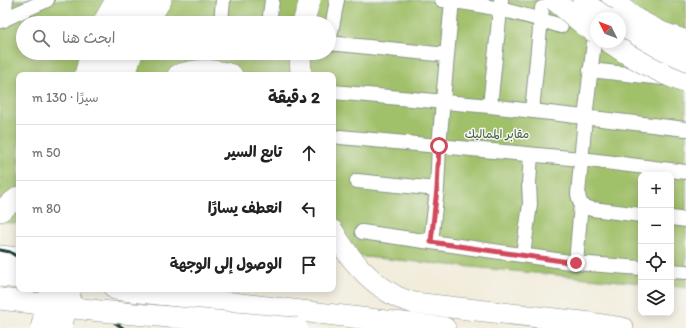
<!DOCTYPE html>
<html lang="ar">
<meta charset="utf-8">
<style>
:root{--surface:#fff;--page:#f2f2f2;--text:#222;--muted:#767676;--line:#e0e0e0}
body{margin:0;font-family:Itim,"Playpen Sans Arabic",sans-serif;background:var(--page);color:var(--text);direction:rtl}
.controls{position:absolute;right:12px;bottom:12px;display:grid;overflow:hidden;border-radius:8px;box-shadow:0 2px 10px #0003}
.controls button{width:36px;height:36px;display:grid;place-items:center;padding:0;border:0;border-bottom:1px solid var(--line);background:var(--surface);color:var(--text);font:20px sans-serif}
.compass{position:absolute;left:590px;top:12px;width:36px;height:36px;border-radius:50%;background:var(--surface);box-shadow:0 2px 10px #0003;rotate:312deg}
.stop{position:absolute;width:12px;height:12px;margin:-9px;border:3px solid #d1495b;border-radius:50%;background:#fff}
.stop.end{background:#d1495b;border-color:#fff;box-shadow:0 1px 4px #0008}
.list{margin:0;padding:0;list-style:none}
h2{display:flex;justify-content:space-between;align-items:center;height:52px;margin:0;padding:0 16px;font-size:17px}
h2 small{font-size:13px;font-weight:400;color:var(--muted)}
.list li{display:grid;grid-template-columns:26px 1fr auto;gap:12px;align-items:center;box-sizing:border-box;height:56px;padding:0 16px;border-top:1px solid var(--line)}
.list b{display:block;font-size:15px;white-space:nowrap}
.list em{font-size:13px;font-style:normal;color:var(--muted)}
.icon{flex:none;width:22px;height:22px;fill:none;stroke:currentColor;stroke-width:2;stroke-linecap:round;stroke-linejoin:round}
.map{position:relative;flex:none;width:686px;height:328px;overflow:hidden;direction:ltr}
.search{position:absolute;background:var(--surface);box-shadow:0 2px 10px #0003;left:16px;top:16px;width:320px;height:44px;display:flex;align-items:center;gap:10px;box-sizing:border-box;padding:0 14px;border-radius:22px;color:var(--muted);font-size:15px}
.panel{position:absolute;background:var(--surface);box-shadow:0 2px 10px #0003;left:16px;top:72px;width:320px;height:220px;border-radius:8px;direction:rtl}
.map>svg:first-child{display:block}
</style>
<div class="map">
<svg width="686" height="328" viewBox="0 0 686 328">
<rect width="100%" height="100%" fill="#f6f6f2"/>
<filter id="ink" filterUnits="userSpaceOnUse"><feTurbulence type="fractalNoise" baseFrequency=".025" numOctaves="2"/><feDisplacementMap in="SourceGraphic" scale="8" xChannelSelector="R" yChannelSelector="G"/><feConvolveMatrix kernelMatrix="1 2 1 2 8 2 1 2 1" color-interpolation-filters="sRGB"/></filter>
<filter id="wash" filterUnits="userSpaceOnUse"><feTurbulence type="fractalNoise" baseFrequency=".012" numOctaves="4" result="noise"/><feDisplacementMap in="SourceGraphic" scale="16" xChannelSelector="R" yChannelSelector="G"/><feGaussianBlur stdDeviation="0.9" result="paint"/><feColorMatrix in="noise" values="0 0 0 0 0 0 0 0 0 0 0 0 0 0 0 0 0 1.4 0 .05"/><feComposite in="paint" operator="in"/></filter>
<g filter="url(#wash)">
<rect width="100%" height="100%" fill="#f2ecdb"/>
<path fill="#a0c069" stroke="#607e4e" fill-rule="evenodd" d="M0 0H686V288L671 286V175H641V283L333 254V75H19V224L0 222ZM596 18H620V42H596ZM23 23H329V53H23Z"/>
</g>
<g filter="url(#ink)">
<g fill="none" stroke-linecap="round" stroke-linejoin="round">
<g stroke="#889488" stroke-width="16">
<path id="minor" d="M442 0C483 3 523 14 561 26
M4 20 6 0
M0 21 47 0
M221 22 223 0
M269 23 272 0
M596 25 585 118 578 194C580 205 581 206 592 209L641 215
M329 43 447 55
M329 43 337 0
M590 70 663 78
M333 92 490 106 686 129
M490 106 501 1
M532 111 542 8
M340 137 581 159 686 172
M357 181 437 189
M671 218 686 220
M362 232 576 263 641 268
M431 242 437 189 439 146 452 0
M523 255 530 204 529 183 531 155
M576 263 581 204
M671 271 686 272"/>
</g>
<g stroke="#889488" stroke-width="22">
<path id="highway" d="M612 0 636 19 663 33 686 41
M103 23 116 0
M126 23 139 0
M147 23 161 0
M620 28 650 46 686 62
M300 53 301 75
M85 75 91 53
M106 75 112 53
M125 75 132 53
M178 75C196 69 214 69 232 75
M0 211 19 197
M333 231C348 257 369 282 397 297 402 299 408 301 414 303L591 323 623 328
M0 256 19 258
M0 276 19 278
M115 289 445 328"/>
</g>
<use href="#minor" stroke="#fff" stroke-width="14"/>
<use href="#highway" stroke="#fff" stroke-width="21"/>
<path stroke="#1f3d34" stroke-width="3" d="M0 250 10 252 19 258
M65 289 123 328"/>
<g stroke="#889488" stroke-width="22" stroke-linecap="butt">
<path id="highway-bridge" d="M554 0 584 25 596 33
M583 0 592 8 607 18
M303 23 310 0
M609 42C633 59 658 72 686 83
M0 299 100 311 297 328
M41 328 51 289
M61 328 71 289"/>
</g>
<use href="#highway-bridge" stroke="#fff" stroke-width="21"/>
</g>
</g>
<g fill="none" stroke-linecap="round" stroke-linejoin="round" filter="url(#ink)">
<path stroke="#d1495b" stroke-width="5" d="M439 146 437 189 431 242 576 263"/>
</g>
<g text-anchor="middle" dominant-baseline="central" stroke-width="3" stroke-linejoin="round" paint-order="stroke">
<g font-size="12" fill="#3f5e41" stroke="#f6f6f2">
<text x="497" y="134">مقابر المماليك</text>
</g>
</g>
</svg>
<div class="controls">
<button>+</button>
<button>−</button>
<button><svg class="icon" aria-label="locate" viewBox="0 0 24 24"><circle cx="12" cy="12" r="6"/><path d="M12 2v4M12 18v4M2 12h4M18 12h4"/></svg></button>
<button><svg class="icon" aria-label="layers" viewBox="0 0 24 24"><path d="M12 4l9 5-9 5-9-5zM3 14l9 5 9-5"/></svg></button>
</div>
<svg class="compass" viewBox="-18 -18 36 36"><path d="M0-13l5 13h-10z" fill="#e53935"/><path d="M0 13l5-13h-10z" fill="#767676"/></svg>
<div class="stop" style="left:439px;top:146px"></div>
<div class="stop end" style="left:576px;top:263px"></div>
<div class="search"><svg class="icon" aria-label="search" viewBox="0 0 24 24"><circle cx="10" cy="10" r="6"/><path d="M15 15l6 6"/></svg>ابحث هنا</div>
<section class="panel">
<h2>2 دقيقة<small>سيرًا · 130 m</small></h2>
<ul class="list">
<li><svg class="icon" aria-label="ahead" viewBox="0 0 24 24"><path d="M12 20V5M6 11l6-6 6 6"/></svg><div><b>تابع السير</b></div><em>50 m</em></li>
<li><svg class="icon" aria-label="left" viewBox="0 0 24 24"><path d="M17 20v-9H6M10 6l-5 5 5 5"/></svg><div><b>انعطف يسارًا</b></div><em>80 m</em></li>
<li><svg class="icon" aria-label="arrive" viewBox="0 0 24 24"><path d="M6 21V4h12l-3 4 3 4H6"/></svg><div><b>الوصول إلى الوجهة</b></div></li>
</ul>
</section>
</div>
